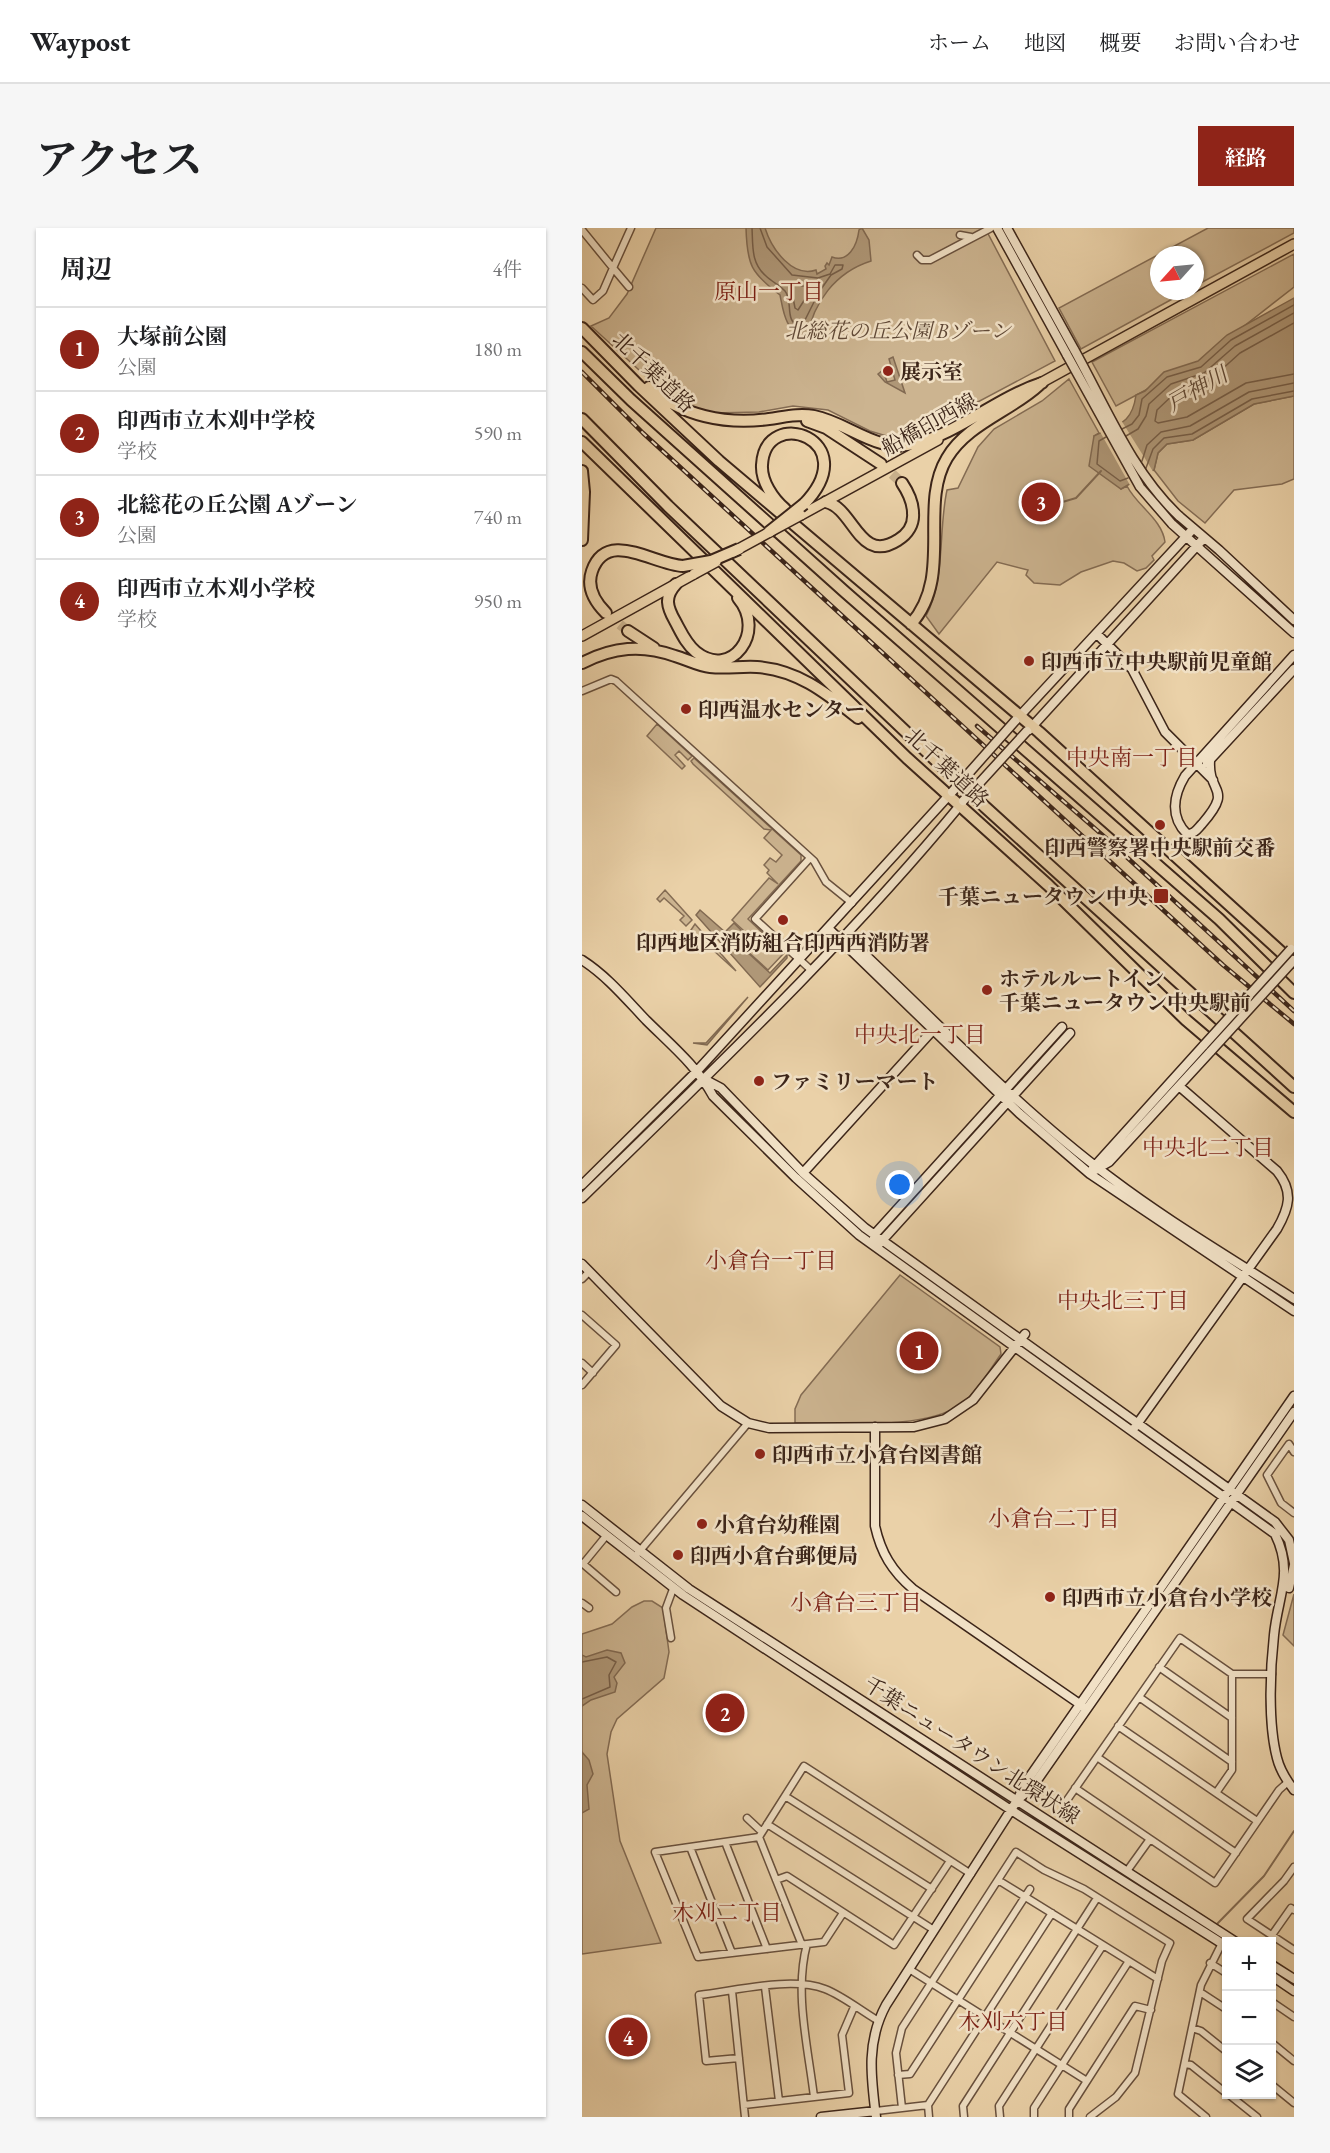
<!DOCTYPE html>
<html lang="ja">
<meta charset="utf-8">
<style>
:root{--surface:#fff;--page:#f6f6f6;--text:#202124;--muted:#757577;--line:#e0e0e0;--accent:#8f2418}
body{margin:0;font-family:"EB Garamond","Noto Serif JP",serif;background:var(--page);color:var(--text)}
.controls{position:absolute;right:18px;bottom:18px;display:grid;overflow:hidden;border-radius:0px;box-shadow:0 2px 4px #0004}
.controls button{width:54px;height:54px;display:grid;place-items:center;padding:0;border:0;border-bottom:2px solid var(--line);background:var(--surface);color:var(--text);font:30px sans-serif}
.compass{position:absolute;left:568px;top:18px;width:54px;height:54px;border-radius:50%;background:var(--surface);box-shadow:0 2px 4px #0004;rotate:243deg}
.you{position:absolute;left:318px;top:957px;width:21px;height:21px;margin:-15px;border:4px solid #fff;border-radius:50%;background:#1a73e8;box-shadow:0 0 0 9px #1a73e833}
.badge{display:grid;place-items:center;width:39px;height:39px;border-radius:50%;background:var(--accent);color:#fff;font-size:20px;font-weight:700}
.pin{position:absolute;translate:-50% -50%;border:3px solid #fff;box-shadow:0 2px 6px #0006}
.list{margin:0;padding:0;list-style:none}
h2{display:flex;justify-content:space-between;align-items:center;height:78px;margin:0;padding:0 24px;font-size:26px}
h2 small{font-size:20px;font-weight:400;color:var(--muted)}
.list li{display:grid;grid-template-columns:39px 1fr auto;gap:18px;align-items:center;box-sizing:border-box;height:84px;padding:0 24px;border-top:2px solid var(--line)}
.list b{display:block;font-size:22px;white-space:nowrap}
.list p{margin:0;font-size:20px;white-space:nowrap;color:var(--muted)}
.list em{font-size:20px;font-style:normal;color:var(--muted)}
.icon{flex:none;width:33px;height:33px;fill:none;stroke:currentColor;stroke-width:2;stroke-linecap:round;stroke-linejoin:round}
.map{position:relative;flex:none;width:712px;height:1889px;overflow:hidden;border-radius:0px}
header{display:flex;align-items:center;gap:36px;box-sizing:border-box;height:84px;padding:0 30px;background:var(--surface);border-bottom:2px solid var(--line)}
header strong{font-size:28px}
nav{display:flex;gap:33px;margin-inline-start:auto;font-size:21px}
.intro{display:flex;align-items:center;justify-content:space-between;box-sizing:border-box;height:144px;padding:0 36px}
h1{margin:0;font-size:42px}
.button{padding:15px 27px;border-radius:0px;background:var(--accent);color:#fff;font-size:21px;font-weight:700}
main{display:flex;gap:36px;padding:0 36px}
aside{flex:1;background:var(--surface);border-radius:0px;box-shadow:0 2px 4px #0004}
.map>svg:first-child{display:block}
</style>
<header>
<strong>Waypost</strong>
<nav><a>ホーム</a><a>地図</a><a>概要</a><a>お問い合わせ</a></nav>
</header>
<div class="intro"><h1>アクセス</h1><a class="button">経路</a></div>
<main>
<aside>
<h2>周辺<small>4件</small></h2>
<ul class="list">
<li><span class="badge">1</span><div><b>大塚前公園</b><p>公園</p></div><em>180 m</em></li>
<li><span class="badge">2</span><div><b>印西市立木刈中学校</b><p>学校</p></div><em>590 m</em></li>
<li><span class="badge">3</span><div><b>北総花の丘公園 Aゾーン</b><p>公園</p></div><em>740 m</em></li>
<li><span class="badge">4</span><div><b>印西市立木刈小学校</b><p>学校</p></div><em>950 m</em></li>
</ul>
</aside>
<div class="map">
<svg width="712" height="1889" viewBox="0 0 712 1889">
<rect width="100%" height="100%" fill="#ead1a8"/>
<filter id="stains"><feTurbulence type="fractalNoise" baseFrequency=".00333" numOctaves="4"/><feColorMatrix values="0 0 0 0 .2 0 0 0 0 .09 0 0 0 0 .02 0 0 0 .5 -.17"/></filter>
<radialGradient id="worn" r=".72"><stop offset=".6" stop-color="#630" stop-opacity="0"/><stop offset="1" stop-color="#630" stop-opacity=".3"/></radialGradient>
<path fill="#ccb490" stroke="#846c54" stroke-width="1.5" d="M74 0H403L473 133 330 209 311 210 288 203 246 182 211 178 177 184 131 185 111 179 81 164 9 98 27 90 45 66Z
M626 0H712V5L613 58V27H577V63H605L499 121 477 80Z
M712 26V59L616 134 534 178 510 134Z
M487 151 517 205 512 208 539 261 545 258C555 278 580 291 583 314L570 328 572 332 564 340 555 343 542 335 531 333 499 344 478 357 452 355 444 347 446 342 415 334 357 406 344 388C364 350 356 303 365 262L376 260 396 219 412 201 460 173Z
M712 168V251L700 256 652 262 623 295 596 273 572 242 576 225 585 216 611 212 672 176Z
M75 496 110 528 106 532 97 523 93 527 103 538 100 541 65 508Z
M112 530 219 627V633L166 691 202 725 186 742 153 712 161 702 150 692 187 650 196 656 185 645 187 642 182 637 188 630 194 634 200 627 182 610 189 602 182 601 111 536 109 533Z
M83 662 110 692 104 698 98 692 102 688 82 670 78 674 75 671Z
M113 696 154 743 109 702Z
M318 1047 418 1119 419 1126C407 1143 396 1163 379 1176 342 1203 258 1194 213 1195V1181L219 1167Z
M712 1366V1418L701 1407Z
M62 1373H70L81 1380 87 1424 82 1450 35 1491 29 1504 25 1526 38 1613 79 1715 0 1726V1406L30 1396 50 1379Z"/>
<path fill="#af9777" stroke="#816951" stroke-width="1.5" d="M164 0H183C190 22 211 50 234 42L235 46 244 41 243 38 245 35 247 37 250 29C266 35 275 18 277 2L280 0 287 12 289 33C254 44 231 74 225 110 203 102 202 87 198 67 169 45 165 37 164 0Z
M712 70V168L672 176 611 212 585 216 576 225 572 242 539 261 507 238 512 208C537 196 550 196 554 167L563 163 582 144 616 133 645 107Z
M311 129 323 165 303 154 296 146 301 142 305 154 313 152 307 131Z
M118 682 143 704 152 695 160 703 152 712 188 745 205 727V730L178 759 114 687Z
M166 769 125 817 111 815H124Z
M25 1422 39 1425 43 1435 32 1449 35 1455 33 1464 9 1472 0 1478V1427L4 1429Z
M0 1524 7 1532 11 1546 5 1557 7 1581 0 1585Z"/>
<path fill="#ead1a8" d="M539 192 572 245 549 259 517 202Z"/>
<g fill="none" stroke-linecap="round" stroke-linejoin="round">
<path stroke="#765e48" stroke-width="1.5" d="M170 0C171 19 169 35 184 48 190 54 198 57 203 63 212 74 201 93 219 100L237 64 249 47 260 41 261 37H253L248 46 236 50 210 47 185 19 178 0
M212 56 230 60 216 82 213 80 209 59Z
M712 95 658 125 627 153 594 164 575 182 573 193 576 195 605 189 664 155 712 146
M540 201 550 196 557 187 560 171 585 149 619 139 649 112 712 77
M544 208 556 201 564 188 567 176 589 156 622 145 653 118 712 85
M524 209 517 213 515 236 538 253 546 250
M560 233 565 217 579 204 608 198 667 164 712 155
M564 240 571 221 582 210 610 206 670 171 712 163
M0 1434 25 1429 34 1434 27 1447 28 1459 0 1471"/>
<path stroke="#816951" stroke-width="2" d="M457 281 494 270 519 243
M634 1697 682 1648 712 1603"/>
<path stroke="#c7af8b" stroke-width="10" stroke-dasharray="10 5" stroke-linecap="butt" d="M299 236 320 255
M26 387 46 403"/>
<g stroke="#68503d" stroke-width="9">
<path id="street" d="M0 2 31 40 21 63 11 72 0 60
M378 7 389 9
M335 27 340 32H348L409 0
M47 59 31 40 49 0
M0 463 29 451 34 453 232 633 244 654 270 675
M228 630 173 691 229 742
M0 1051 7 1044
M0 1087 34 1117 0 1157
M0 1135 11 1145
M712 1224 707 1216 685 1247 699 1275 712 1285
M56 1325 166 1195
M0 1335 34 1364
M1 1336 24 1308
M0 1375 7 1380
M89 1410 84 1380 91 1361
M577 1439 650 1490
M557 1469 650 1534
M536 1498 675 1593
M515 1529 654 1625
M493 1560 633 1655 697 1562 706 1554
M634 1565 650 1542V1446
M203 1568 350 1661
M483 1575 598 1410 650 1446H690
M165 1590 180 1604
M185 1596 352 1702
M177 1609 73 1624 116 1729 242 1714 261 1685
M143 1614 185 1721
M108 1619 150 1725
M712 1639 702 1653 665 1691 712 1722
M545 1643 568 1611
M194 1652 205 1648 312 1717 368 1633
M416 1652 576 1751
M690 1707 709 1680 712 1682
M225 1716C212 1764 226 1819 232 1869
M220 1717 177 1609 222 1538 389 1646
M628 1735 644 1745
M327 1741 505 1853
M183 1759 197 1873
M150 1763 163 1889
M618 1764 644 1781
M690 1774 712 1789
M610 1800 619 1803 644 1823
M690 1815 712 1833
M157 1830 124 1833 117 1767C153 1763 209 1748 243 1761 261 1768 278 1782 295 1792
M603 1836 609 1837 644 1865
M316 1847 328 1846 448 1661
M690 1857 712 1875
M646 1866 675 1889
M162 1877 267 1865 260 1807 272 1779
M320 1880 314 1825 320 1800 434 1624 462 1642 502 1661 588 1715 580 1733 553 1845 534 1869 508 1889
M294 1883 346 1877
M347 1889 346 1877 470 1685
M382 1889 381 1878 515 1670
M418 1889 417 1878 521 1717
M452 1889V1880L547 1733
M487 1889V1881L553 1778 569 1782
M624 1889 596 1866 619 1757 640 1715"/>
</g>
<g stroke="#3c2519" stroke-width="11">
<path id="secondary" d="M415 0 485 127
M425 0 493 123
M597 288 637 322 712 392
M590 296 712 405
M515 406 550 441 583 504 631 552
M434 492 611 301
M447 502 622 310
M628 533C626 567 652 559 620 596 615 601 613 606 605 606 588 589 591 568 603 548L712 427
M625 535 712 441
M246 700 437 885 508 946 712 1083
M259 708 276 720C359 798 438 882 529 950 587 994 651 1031 712 1071
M0 732C25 748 44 771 64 792 88 816 115 838 131 868L214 950 277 1007 693 1306C712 1345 696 1367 692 1407 688 1442 686 1496 695 1530 698 1542 705 1553 712 1562
M122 851 139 860 221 945 283 1000 693 1294 707 1312 712 1335
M511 940 622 817
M513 942 527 934 629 823
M221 945 351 802
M0 957 115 843 370 564
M0 970C131 842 264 716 380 575
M292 1011V1007L480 799
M297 1016 488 805
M0 1036 139 1178 166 1195 187 1200 332 1199 363 1191 391 1172 443 1106
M293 1199V1298C299 1325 310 1343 331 1361L502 1479
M553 1199 695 1001C707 980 712 964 695 943L597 858
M0 1277 107 1361 654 1714
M0 1288 101 1367 429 1582 644 1718
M707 1360 712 1337
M439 1569 449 1561 712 1184
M690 1737 712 1751
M690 1748 712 1763
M239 1889 294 1883
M294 1889C289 1849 284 1814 304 1777L436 1571 442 1557 712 1168"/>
</g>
<g stroke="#3c2519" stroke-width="12">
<path id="primary" d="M455 157 712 16
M219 287 356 212
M0 408 112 346"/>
</g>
<g stroke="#3c2519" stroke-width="14">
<path id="highway" d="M0 100 57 158 137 233 457 504 710 734
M0 124 49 172 263 364 637 691 712 765
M67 159C99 188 144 197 187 191 202 189 217 185 232 188 267 195 294 225 332 216 375 206 416 169 460 155
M0 191 86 278 403 579 712 859
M225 193 244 200 299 236
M0 214 325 530 466 657 604 792 712 884
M0 243 2 264 0 312
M244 274C272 280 277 337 316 312 326 306 332 296 331 285 331 274 326 264 320 255
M203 281C191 271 179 253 180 237 183 176 284 212 222 276
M94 356C82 369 85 379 93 393 99 404 104 416 114 424 149 452 185 404 156 370
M24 385C13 374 4 360 10 343 25 300 72 337 101 338
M329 396C372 348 336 278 365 230 385 196 429 183 457 157
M46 403 72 420
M0 435C31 419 60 416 93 428 104 431 117 438 128 439 144 441 159 438 175 439 216 442 244 465 276 490"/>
</g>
<use href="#street" stroke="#f1e1c6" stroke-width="6"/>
<use href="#secondary" stroke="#f1e1c6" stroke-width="8"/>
<use href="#primary" stroke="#ead1a8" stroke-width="9"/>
<use href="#highway" stroke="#ead1a8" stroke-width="10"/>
<g stroke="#3c2519" stroke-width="4.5">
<path id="rail" d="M0 144 61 205 641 737 712 796
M395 498 525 611 712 783"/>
</g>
<use href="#rail" stroke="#f1e1c6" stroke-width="2" stroke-dasharray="7" stroke-linecap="butt"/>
<g stroke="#3c2519" stroke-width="11" stroke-linecap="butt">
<path id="secondary-bridge" d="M493 123C524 179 550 244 597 288
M485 127 558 259 590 296
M370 564 433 493
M381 573 445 503
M622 817 709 721
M629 823 712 732"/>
</g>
<g stroke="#3c2519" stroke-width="12" stroke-linecap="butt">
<path id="primary-bridge" d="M151 324 219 287
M112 346 134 334"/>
</g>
<g stroke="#3c2519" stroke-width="14" stroke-linecap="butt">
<path id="highway-bridge" d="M187 304 222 276
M101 338 129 333 157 321"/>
</g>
<use href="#secondary-bridge" stroke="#f1e1c6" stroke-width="8"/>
<use href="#primary-bridge" stroke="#ead1a8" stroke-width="9"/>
<use href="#highway-bridge" stroke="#ead1a8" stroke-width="10"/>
</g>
<g fill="#8f2418" stroke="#f1e1c6" stroke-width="2">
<circle cx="306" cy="143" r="6"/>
<circle cx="447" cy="433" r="6"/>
<circle cx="104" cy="481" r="6"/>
<circle cx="578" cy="597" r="6"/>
<rect x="571" y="660" width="16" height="16" rx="3"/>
<circle cx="201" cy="692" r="6"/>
<circle cx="405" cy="762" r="6"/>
<circle cx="177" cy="853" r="6"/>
<circle cx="178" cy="1226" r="6"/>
<circle cx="120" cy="1296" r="6"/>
<circle cx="96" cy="1327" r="6"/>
<circle cx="468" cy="1369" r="6"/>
</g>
<g text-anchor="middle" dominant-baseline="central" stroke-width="5" stroke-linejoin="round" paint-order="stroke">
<g font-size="21" font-style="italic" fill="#604937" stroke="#f1e1c6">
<text x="316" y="102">北総花の丘公園 Bゾーン</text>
</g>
<g font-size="21" font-weight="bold" fill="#3c2519" stroke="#f1e1c6" text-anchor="start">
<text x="318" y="143">展示室</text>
<text x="459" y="433">印西市立中央駅前児童館</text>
<text x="116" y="481">印西温水センター</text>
<text x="578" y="619" text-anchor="middle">印西警察署中央駅前交番</text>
<text x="566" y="668" text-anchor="end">千葉ニュータウン中央</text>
<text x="201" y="714" text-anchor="middle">印西地区消防組合印西西消防署</text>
<text x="417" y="750">ホテルルートイン<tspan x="417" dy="24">千葉ニュータウン中央駅前</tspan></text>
<text x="189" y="853">ファミリーマート</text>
<text x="190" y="1226">印西市立小倉台図書館</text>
<text x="132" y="1296">小倉台幼稚園</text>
<text x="108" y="1327">印西小倉台郵便局</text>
<text x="480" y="1369">印西市立小倉台小学校</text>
</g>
<g font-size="21" fill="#3c2519" stroke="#f1e1c6">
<text transform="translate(72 144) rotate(44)">北千葉道路</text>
<text transform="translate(347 196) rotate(-29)">船橋印西線</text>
<text transform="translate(365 539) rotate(43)">北千葉道路</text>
<text transform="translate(390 1522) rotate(33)">千葉ニュータウン北環状線</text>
</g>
<g font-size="22" fill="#7a1f14" stroke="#f1e1c6">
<text x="187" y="63">原山一丁目</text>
<text x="550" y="529">中央南一丁目</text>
<text x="338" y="806">中央北一丁目</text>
<text x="626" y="919">中央北二丁目</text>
<text x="189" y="1032">小倉台一丁目</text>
<text x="541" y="1072">中央北三丁目</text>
<text x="472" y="1290">小倉台二丁目</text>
<text x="274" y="1374">小倉台三丁目</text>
<text x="145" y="1684">木刈二丁目</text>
<text x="431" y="1793">木刈六丁目</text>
</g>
<g font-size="22" font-style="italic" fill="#5e4735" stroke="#f1e1c6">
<text transform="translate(615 161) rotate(-30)">戸神川</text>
</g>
</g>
<rect width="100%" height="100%" filter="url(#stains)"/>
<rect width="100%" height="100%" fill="url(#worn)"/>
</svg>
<div class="controls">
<button>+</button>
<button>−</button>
<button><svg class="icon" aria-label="layers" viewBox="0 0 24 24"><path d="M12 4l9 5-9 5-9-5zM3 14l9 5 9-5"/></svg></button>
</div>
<svg class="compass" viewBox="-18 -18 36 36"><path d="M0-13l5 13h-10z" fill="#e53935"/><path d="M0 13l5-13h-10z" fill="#757577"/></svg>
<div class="you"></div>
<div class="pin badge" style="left:337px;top:1123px">1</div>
<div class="pin badge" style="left:143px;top:1485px">2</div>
<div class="pin badge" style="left:459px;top:274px">3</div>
<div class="pin badge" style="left:46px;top:1809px">4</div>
</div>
</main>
